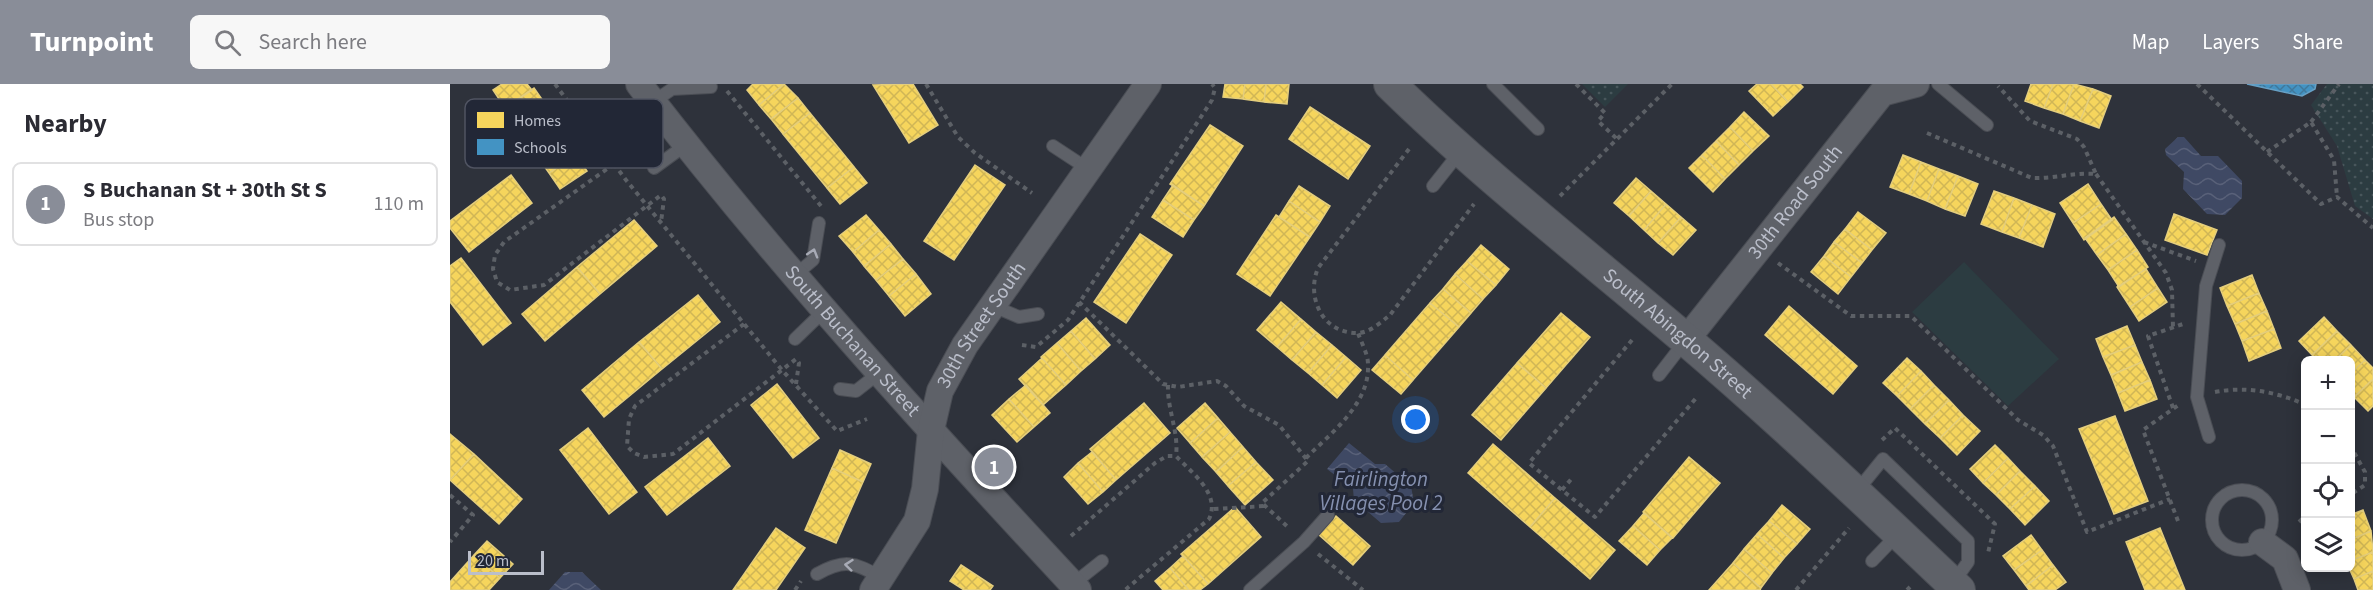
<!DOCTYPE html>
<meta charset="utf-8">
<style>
:root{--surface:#fff;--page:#f7f7f7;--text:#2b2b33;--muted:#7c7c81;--line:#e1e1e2;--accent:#898d98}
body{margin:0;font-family:"Source Sans 3",sans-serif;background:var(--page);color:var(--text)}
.controls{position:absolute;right:18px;bottom:18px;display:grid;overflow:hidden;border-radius:9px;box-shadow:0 3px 15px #0003}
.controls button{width:54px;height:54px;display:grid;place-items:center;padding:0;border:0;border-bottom:2px solid var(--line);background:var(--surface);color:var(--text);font:30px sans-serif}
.scale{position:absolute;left:18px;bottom:15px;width:76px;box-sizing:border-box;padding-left:6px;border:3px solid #babeca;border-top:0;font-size:16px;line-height:21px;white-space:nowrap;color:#babeca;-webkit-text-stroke:4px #222736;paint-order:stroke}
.you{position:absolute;left:966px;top:336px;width:21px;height:21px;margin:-15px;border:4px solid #fff;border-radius:50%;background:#1a73e8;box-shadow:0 0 0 9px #1a73e833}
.badge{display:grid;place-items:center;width:39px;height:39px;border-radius:50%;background:var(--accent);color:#fff;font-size:20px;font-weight:700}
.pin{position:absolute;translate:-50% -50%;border:3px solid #fff;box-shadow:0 2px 6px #0006}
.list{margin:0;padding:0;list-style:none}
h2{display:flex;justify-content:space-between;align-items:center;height:78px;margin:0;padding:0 24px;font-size:26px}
h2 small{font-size:20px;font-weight:400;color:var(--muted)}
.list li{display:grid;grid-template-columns:39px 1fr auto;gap:18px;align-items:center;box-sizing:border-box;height:84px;margin:0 12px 12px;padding:0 12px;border:2px solid var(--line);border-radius:9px}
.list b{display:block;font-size:22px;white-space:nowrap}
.list p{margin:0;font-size:20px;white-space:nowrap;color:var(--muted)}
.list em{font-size:20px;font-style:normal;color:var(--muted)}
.icon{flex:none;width:33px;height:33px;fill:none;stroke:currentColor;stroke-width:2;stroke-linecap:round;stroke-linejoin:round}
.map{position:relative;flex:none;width:1923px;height:506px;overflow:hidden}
header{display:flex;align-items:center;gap:36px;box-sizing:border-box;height:84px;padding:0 30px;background:var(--accent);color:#fff}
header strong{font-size:28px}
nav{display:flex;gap:33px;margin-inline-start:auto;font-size:21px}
.search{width:420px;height:54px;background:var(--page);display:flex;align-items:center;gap:15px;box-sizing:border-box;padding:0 21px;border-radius:9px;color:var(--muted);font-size:22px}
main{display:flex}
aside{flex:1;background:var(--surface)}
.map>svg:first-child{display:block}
</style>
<header>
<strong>Turnpoint</strong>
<div class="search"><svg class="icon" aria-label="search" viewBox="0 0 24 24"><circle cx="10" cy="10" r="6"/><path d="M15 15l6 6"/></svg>Search here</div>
<nav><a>Map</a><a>Layers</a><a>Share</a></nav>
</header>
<main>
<aside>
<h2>Nearby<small></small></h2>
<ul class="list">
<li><span class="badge">1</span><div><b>S Buchanan St + 30th St S</b><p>Bus stop</p></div><em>110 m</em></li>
</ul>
</aside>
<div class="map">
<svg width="1923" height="506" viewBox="0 0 1923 506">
<defs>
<pattern id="grass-dots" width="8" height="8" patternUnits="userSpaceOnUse" patternTransform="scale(1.5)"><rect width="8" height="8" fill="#2c3c41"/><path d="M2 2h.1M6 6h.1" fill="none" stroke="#48565b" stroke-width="1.8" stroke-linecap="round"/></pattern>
<pattern id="water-waves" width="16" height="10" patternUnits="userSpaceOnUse" patternTransform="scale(1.5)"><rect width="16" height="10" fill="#3f4964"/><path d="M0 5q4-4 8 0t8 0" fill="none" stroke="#596179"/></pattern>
<pattern id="homes-cross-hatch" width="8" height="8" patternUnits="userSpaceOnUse" patternTransform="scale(1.5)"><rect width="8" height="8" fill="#f6d55c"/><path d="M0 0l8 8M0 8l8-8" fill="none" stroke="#d0b656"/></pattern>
<pattern id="schools-cross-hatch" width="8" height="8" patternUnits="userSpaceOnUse" patternTransform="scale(1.5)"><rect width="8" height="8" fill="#4393c3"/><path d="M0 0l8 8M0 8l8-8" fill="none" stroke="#40789b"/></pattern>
</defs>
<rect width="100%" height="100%" fill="#2e323b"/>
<path fill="url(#grass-dots)" d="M1132 0H1178L1155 23Z
M1877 0H1923V135L1905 122 1887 62 1861 21Z"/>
<path fill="#2c3c41" d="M1514 178 1609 275 1558 322 1462 228Z"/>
<path fill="url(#water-waves)" d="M1728 53H1734L1751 72H1768L1792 97V114L1775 131 1757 130 1733 105 1734 88 1716 71 1715 65Z
M899 359 925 380H935L961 402 964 419 949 438 931 439 904 416 903 405 877 385Z
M115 488H132L151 506H99Z"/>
<path fill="url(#homes-cross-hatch)" stroke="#e4ce7d" stroke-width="1.5" d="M52 0H77L82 6 55 24 43 6Z
M303 0H334L309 21 297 6Z
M334 0 348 14 321 35 309 21Z
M463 0 488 41 459 59 423 1Z
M775 0H795L793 15 773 13Z
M795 0H816L814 18 793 15Z
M816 0H839L837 20 814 18Z
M1307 0H1321L1338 18 1323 32 1299 7Z
M1321 0H1350L1353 3 1338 18Z
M1581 0H1603L1594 24 1575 17Z
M1603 0H1624L1613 30 1594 24Z
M1624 0 1643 5 1630 37 1613 30Z
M84 4 96 21 68 40 56 23Z
M1643 5 1661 12 1649 44 1630 37Z
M348 14 360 29 333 50 321 35Z
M860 23 920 62 898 95 839 55Z
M1294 28 1319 52 1303 67 1280 43Z
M360 29 404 83 377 104 333 50Z
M760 41 793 62 754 122 720 100Z
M1280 43 1303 67 1289 81 1266 57Z
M115 54 126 71 99 89 87 72Z
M1266 57 1289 81 1275 95 1252 71Z
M126 71 137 87 110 105 99 89Z
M1252 71 1275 95 1263 108 1239 84Z
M1453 71 1471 78 1459 110 1440 103Z
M1471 78 1489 85 1477 117 1459 110Z
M525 81 555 101 504 176 474 157Z
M404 83 417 99 390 120 377 104Z
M1489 85 1508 92 1495 125 1477 117Z
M61 91 82 119 19 168 0 144V137Z
M1508 92 1528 100 1515 132 1495 125Z
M1186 94 1201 107 1179 132 1164 119Z
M1638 100 1651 120 1623 139 1610 119Z
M723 101 754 122 744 136 713 116Z
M849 102 880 122 870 138 839 117Z
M1201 107 1216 120 1194 146 1179 132Z
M1544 107 1564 114 1552 148 1531 140Z
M1564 114 1582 121 1569 154 1552 148Z
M713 116 744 136 733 153 702 133Z
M839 117 870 138 860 153 829 133Z
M1216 120 1231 133 1208 159 1194 146Z
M1651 120 1662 136 1634 156 1623 139Z
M1582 121 1605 130 1593 163 1569 154Z
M1408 128 1436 149 1422 166 1395 145Z
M1724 130 1767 146 1757 171 1715 156Z
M416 131 429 146 403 168 389 152Z
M826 131 860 153 820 212 787 190Z
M1231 133 1246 146 1223 171 1208 159Z
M1664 133 1676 150 1647 171 1635 154Z
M184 136 207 162 150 210 127 183Z
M1395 145 1422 166 1412 179 1384 158Z
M429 146 441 160 414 182 403 168Z
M690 150 722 171 676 239 644 218Z
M1676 150 1687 166 1658 186 1647 171Z
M1384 158 1412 179 1401 193 1374 172Z
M441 160 453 175 426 196 414 182Z
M1031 161 1059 185 1046 201 1017 177Z
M1687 166 1698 183 1669 203 1658 186Z
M1374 172 1401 193 1388 210 1361 188Z
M11 174 61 239 33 261 0 218V182Z
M453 175 466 190 439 212 426 196Z
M1017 177 1046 201 1033 215 1005 190Z
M127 183 150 210 95 257 72 230Z
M1696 185 1708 204 1680 223 1667 203Z
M466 190 481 210 455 232 439 212Z
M1005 190 1033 215 1021 229 993 205Z
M1802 191 1809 209 1777 222 1770 204Z
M1708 204 1717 218 1689 237 1680 223Z
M993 205 1021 229 1009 243 980 219Z
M1809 209 1817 227 1785 240 1777 222Z
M248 211 270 238 212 285 189 258Z
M831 218 851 235 827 263 807 246Z
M980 219 1009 243 963 296 935 271Z
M1339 222 1407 282 1383 310 1315 251Z
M1817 227 1824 245 1792 257 1785 240Z
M1111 229 1140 253 1096 304 1067 279Z
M1874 233 1887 247 1862 271 1849 257Z
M636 234 660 261 645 275 621 247Z
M851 235 866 248 842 276 827 263Z
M1677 242 1685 261 1653 273 1646 255Z
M1824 245 1831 264 1799 277 1792 257Z
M621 247 645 275 631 287 607 259Z
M1887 247 1901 261 1885 276H1868L1862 271Z
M866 248 882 261 858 289 842 276Z
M189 258 212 285 154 333 132 306Z
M607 259 631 287 616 301 591 273Z
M882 261 896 273 872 301 858 289Z
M1685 261 1692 278 1661 291 1653 273Z
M1901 261 1915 276 1900 290V276H1885Z
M935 271 963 296 951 310 922 286Z
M896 273 911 286 887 314 872 301Z
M592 274 616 301 593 321 569 295Z
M1457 274 1471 287 1447 312 1433 299Z
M1915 276 1923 284V295L1904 313 1900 310V290Z
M1692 278 1700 296 1668 309 1661 291Z
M1067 279 1096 304 1051 356 1022 331Z
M1471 287 1484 301 1460 325 1447 312Z
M1923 295V322L1918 327 1904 313Z
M1700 296 1707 315 1675 327 1668 309Z
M327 300 369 354 343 374 301 321Z
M576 301 600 329 584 343 559 315Z
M1484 301 1499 316 1475 340 1460 325Z
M559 315 584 343 567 358 542 331Z
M1499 316 1513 331 1490 354 1475 340Z
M694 319 720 349 666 396 640 365Z
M755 319 768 334 740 359 727 344Z
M1513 331 1530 347 1507 371 1490 354Z
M1665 332 1698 417 1664 430 1629 345Z
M768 334 780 348 752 373 740 359Z
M138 344 187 408 159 430 110 366Z
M780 348 793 363 766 388 752 373Z
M0 350 24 370 0 396Z
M258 354 280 382 217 431 195 403Z
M1043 360 1105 414 1080 443 1018 389Z
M1545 361 1558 374 1533 399 1520 385Z
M793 363 806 378 778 402 766 388Z
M390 366 421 380 413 398 382 384Z
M642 368 666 396 653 408 628 379Z
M24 370 72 415 49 440 0 396Z
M1239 373 1270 399 1223 454 1193 428Z
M1558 374 1570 387 1546 411 1533 399Z
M806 378 823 396 795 421 778 402Z
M628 379 653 408 638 420 614 393Z
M382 384 413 398 386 459 355 446Z
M1570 387 1585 402 1560 425 1546 411Z
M1585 402 1599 417 1575 441 1560 425Z
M1105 414 1165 466 1140 495 1080 443Z
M1332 421 1360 445 1347 460 1319 437Z
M785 423 811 453 758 500 731 470Z
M1913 426 1921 447 1900 456V431Z
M1194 429 1222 454 1210 466 1183 442Z
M886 432 920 462 903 481 869 451Z
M1319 437 1347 460 1334 474 1307 450Z
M1183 442 1210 466 1197 481 1169 457Z
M326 444 355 464 326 506H283Z
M1710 444 1735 506H1695L1676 458Z
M1921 447 1923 468 1900 477V456Z
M1307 450 1334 474 1322 489 1294 465Z
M1581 451 1592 466 1564 486 1553 472Z
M37 457 63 480 50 494 24 471Z
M1294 465 1322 489 1311 504 1283 479Z
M1592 466 1603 481 1576 502 1564 486Z
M1923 468V487L1904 495 1899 484 1900 477Z
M24 471 50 494 39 506H0V498Z
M733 472 758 500 750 506H739L720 484Z
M1283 479 1311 504 1310 506H1259Z
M511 481 543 502 540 506H514L500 497Z
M1603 481 1616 498 1605 506H1579L1576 502Z
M720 484 739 506H713L705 497Z
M1923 487V506H1908L1904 495Z"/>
<path fill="url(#schools-cross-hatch)" stroke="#67a0c5" stroke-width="1.5" d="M1797 0H1866L1865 5 1852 12Z"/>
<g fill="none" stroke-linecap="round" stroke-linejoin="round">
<g stroke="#4a4d54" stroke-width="14">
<path id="service" d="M1043 0 1088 45
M1488 0 1537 41
M203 18 222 5 261 3
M603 62 638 85
M204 84 237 60
M983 102 1010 68
M344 192 363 176 369 139
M543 222 569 233 588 230
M345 255 375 226
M1209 291 1236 256
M390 305 406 307 429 289
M1759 353 1747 313 1756 202 1769 161
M1762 436a30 30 0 1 1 60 0a30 30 0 1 1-60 0Z
M1407 407 1433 375 1518 457V478L1503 499
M1422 477 1449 449
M367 490C396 474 404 479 431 493
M623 500 652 477
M800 506 854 458 878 431"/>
</g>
<g stroke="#4a4d54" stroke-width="28">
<g id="minor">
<path id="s1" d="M189 0C325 177 476 343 628 506"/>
<path id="s2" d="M1236 256 1432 9 1466 0"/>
<path d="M1812 458 1835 475 1847 506"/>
<path id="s3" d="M423 506 467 437 475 405 481 346 490 307 515 261 698 0"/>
</g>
</g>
<g stroke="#4a4d54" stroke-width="34">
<g id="tertiary">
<path id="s4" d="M940 0C1033 91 1136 171 1235 255 1329 335 1419 421 1509 506"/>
</g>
</g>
<path stroke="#5c6066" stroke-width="4" stroke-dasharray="4.5 4.5" stroke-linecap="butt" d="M105 0 176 96 332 286 346 275 349 279 346 300
M476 0 508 53 525 69 582 109
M1126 0 1155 29 1148 37 1167 55
M1747 0 1871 120 1887 113 1923 144
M277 7 371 122
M1861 38 1889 0
M1477 49 1582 94C1604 95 1624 88 1646 90L1634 63 1627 55 1580 37 1548 2
M959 65 868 184C856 213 872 249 907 249 920 249 931 238 940 231L1024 120
M1817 68 1861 38 1884 76 1887 113
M164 80 54 158 45 171 43 185 47 198 60 206 94 201 211 111 214 115 211 138
M1646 90 1716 189 1722 206 1723 243
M1110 112 1222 0
M1694 158 1746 177
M1328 179 1401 232H1461L1568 336 1593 351 1603 362 1637 448 1720 415
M629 218 713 300 728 303 767 297 776 302 794 322 829 341 858 377 812 419 840 445
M294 240 185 322 179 335 177 362 184 369 194 373 223 370 332 286 387 347 417 335
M1182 256 1079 379 1145 433 1247 313
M572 261 586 263 618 236 762 16 765 4 762 0
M718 301C717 325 729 348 726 372
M1765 308C1797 302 1827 308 1856 321
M1723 324 1698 252 1736 239
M1432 356 1445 344 1545 440 1538 469
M1900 361 1915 388V401L1900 411
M856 374C882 348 920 320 918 280 918 270 911 258 908 249
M1112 406 1123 393
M0 411 23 431 0 458
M764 425 815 422
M1728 437 1693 346 1730 320
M1849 438 1856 431
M621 452 705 379 717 372H726C742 389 771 410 759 435L675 506
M868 470 913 506
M345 506 351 497
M1346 506 1399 444
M1457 506 1460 503"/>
<use href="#service" stroke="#5e6168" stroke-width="12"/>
<use href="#minor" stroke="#5e6168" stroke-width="26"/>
<use href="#tertiary" stroke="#5e6168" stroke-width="32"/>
</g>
<defs><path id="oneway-chevron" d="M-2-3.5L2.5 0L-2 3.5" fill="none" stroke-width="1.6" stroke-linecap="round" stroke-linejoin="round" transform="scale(1.5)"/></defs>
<g stroke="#a8abb6">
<use href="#oneway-chevron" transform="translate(363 169) rotate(-73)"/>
<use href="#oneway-chevron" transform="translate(399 481) rotate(-174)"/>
</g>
<g text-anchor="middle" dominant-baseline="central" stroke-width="6" stroke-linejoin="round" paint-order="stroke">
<g font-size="20" fill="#babeca" stroke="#222736">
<text stroke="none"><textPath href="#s2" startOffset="176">30th Road South</textPath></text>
<text stroke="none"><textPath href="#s3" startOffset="292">30th Street South</textPath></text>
<text stroke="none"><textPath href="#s4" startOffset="381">South Abingdon Street</textPath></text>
<text stroke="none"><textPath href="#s1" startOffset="334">South Buchanan Street</textPath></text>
</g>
<g font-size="21" font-style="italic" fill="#8590af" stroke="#222736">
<text x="931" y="395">Fairlington<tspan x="931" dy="24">Villages Pool 2</tspan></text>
</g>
</g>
<rect x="15" y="15" width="198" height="69" rx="9" fill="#222736" stroke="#505462" stroke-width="1.5"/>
<rect x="27" y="28" width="27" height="16" fill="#f6d55c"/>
<rect x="27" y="55" width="27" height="16" fill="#4393c3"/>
<g font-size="16" fill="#babeca">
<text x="64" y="42">Homes</text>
<text x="64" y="69">Schools</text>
</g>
</svg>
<div class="controls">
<button>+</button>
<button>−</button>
<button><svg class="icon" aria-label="locate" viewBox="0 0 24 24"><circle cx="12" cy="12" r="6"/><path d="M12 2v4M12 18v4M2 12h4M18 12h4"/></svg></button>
<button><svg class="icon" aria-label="layers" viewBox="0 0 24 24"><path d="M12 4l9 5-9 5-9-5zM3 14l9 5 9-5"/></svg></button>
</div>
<div class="scale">20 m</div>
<div class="you"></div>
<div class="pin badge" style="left:544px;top:383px">1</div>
</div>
</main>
